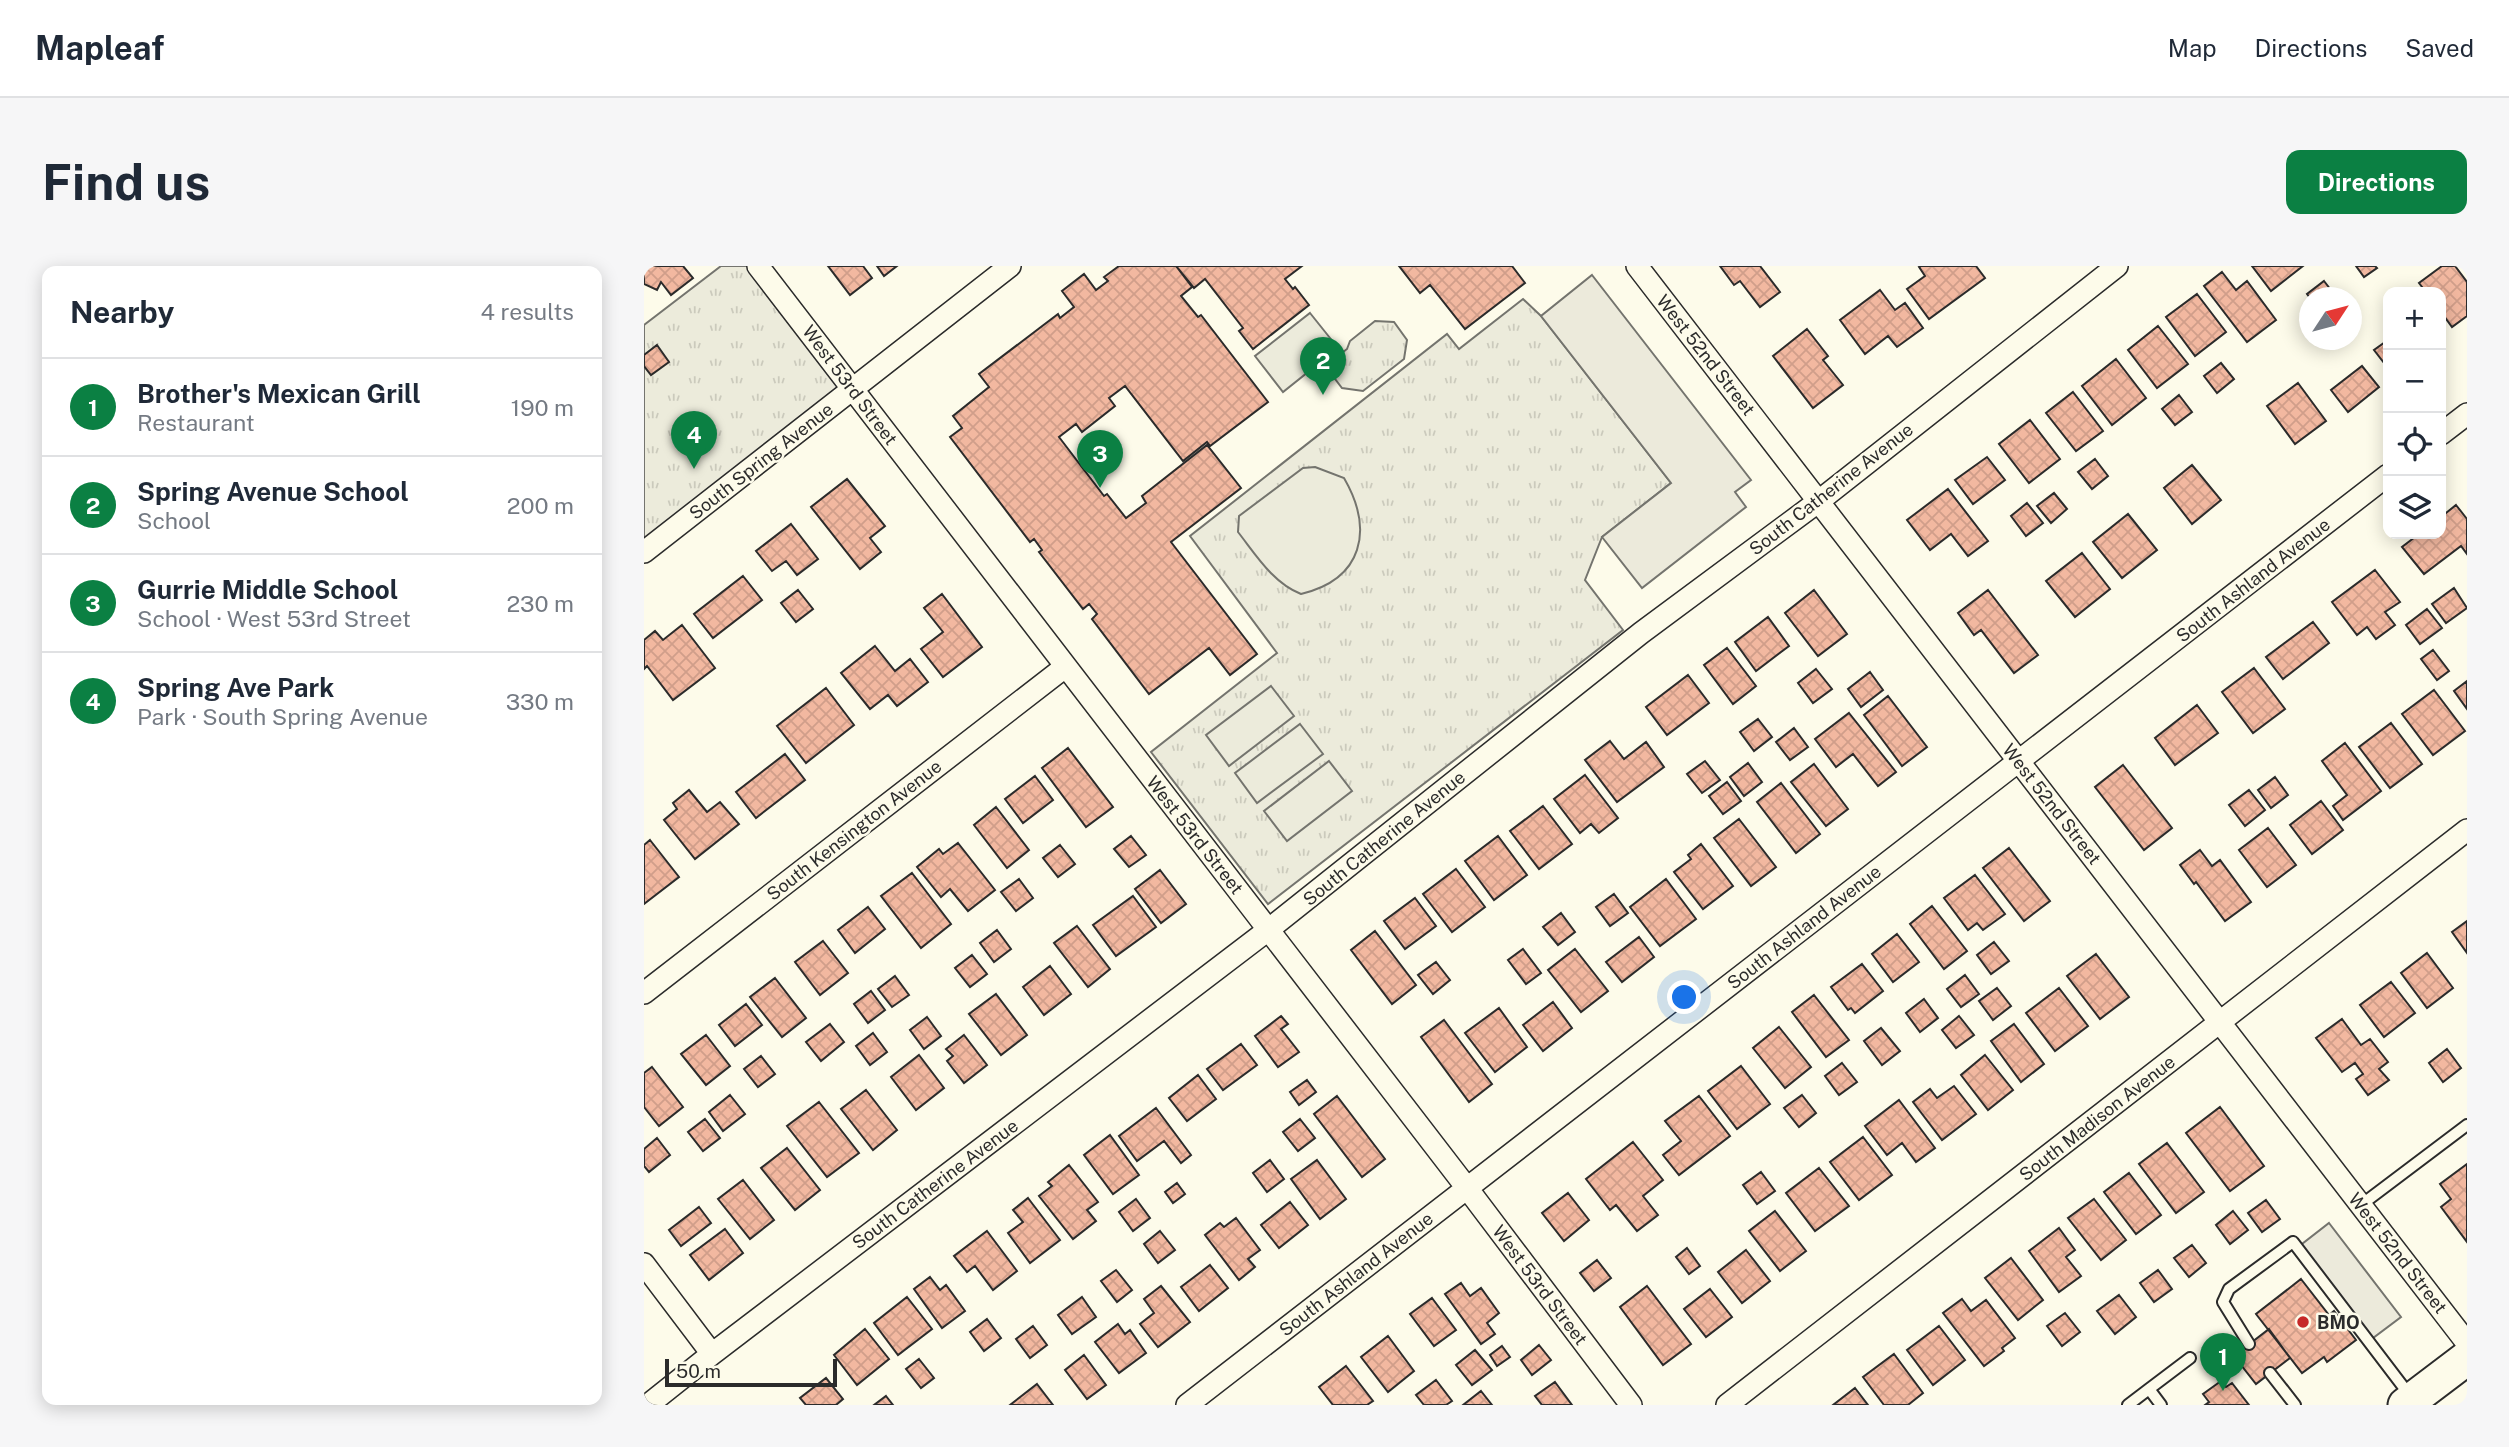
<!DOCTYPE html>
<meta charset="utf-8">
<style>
:root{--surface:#fff;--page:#f6f6f7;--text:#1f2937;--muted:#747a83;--line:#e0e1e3;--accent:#0b8043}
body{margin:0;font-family:"Public Sans",sans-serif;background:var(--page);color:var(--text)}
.controls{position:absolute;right:21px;top:21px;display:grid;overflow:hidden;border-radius:14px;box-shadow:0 4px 18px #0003}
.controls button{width:63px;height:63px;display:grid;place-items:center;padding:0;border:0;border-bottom:2px solid var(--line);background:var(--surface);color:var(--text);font:35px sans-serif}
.compass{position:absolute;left:1655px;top:21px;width:63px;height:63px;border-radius:50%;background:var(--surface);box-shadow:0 4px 18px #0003;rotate:54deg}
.scale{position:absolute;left:21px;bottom:18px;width:172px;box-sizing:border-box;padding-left:7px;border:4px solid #2b2b2b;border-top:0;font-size:19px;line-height:24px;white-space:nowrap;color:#2b2b2b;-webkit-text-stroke:5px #fdfbea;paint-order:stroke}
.you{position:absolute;left:1041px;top:732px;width:24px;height:24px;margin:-18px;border:5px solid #fff;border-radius:50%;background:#1a73e8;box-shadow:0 0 0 10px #1a73e833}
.badge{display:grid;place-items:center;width:46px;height:46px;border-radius:50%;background:var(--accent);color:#fff;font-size:23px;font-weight:700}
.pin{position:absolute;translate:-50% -58px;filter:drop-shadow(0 2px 4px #0008)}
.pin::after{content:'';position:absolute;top:37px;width:24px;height:21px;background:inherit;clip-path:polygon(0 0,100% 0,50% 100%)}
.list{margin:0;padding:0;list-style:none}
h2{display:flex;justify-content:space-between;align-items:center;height:91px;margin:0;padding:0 28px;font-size:30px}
h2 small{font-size:23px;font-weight:400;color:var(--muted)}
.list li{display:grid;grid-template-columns:46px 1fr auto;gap:21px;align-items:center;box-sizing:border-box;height:98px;padding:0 28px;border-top:2px solid var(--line)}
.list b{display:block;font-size:26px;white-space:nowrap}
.list p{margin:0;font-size:23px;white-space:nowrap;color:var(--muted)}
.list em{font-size:23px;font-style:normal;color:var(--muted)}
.icon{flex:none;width:38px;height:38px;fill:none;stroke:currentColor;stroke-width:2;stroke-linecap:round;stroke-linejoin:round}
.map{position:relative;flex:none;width:1823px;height:1139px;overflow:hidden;border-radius:14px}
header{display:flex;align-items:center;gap:42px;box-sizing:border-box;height:98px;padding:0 35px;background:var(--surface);border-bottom:2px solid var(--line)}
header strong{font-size:33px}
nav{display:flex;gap:38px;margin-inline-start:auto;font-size:24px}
.intro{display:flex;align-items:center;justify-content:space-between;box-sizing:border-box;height:168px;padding:0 42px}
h1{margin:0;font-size:49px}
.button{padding:18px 32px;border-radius:14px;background:var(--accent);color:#fff;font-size:24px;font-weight:700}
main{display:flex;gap:42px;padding:0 42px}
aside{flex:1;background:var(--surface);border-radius:14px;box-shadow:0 4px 18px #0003}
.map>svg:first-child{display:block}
</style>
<header>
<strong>Mapleaf</strong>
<nav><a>Map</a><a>Directions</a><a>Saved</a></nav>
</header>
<div class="intro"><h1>Find us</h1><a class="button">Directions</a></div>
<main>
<aside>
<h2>Nearby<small>4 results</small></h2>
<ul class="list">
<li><span class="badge">1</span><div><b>Brother's Mexican Grill</b><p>Restaurant</p></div><em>190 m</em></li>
<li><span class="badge">2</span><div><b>Spring Avenue School</b><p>School</p></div><em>200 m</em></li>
<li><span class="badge">3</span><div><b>Gurrie Middle School</b><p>School · West 53rd Street</p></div><em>230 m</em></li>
<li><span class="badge">4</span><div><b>Spring Ave Park</b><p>Park · South Spring Avenue</p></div><em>330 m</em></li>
</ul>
</aside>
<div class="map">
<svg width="1823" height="1139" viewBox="0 0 1823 1139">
<defs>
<pattern id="grass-tufts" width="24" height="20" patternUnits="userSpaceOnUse" patternTransform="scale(1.75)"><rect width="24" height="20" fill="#ecebdb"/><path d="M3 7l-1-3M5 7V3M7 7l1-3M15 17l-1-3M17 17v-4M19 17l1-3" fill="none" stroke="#cbcabc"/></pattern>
<pattern id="building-cross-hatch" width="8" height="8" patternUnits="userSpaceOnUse" patternTransform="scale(1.75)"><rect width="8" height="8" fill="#f2b8a0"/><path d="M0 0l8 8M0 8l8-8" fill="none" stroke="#d09e8a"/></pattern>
</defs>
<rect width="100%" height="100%" fill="#fdfbea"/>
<path fill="url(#grass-tufts)" stroke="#74746e" stroke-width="2" d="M77 0H104L202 125 0 281V59Z
M879 33 897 50 1027 217 958 271 941 314 979 364 624 638 507 486 633 387 546 270 803 68 815 83Z
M731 55 750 56 763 74 760 93 719 125 698 122 688 109 689 94 703 83 706 75Z"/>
<path fill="#ecebdb" stroke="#74746e" stroke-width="2" d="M666 47 694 82 639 126 611 90Z
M671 201 700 212C730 264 719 313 657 328 629 317 612 289 594 266L595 250 659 202Z
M627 420 650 450 585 500 562 469Z
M656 458 679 488 613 537 591 507Z
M685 495 708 525 643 575 620 545Z"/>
<path fill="#eceadb" stroke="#74746e" stroke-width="2" d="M948 9 1107 214 1091 226 1102 241 998 322 958 271 1027 217 897 50Z
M1685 957 1757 1051 1721 1078 1649 985Z"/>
<path fill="url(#building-cross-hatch)" stroke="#2b2b2b" stroke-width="2" d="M0 0H39L49 12 27 29 17 16 13 24 0 18Z
M184 0H219L228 12 206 29Z
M233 0H253L240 10Z
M475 0H532L548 21 537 30 554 51 557 49 624 136 566 180 563 176 539 195 481 120 465 132 471 140 438 166 432 158 415 171 460 230 463 228 482 252 502 237 498 230 563 179 597 222 527 276 613 388 586 409 565 382 505 428 448 353 453 348 445 338 439 343 395 286 398 284 390 273 386 276 306 171 318 162 309 150 345 121 335 108 414 48 416 52 430 41 418 25 440 8 452 24 464 15 460 11Z
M532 0H658L641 13 649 23 651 21 665 39 609 83 595 65 599 62 561 13 550 22Z
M755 0H868L881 17 821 63 786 19 776 27Z
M1076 0H1116L1136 26 1116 41 1096 15 1090 19Z
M1277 0H1332L1341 12 1285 53 1263 23 1281 10 1275 1Z
M1608 0H1659L1627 25Z
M1712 0H1731L1733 2 1720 11Z
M1798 0H1811L1823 16V50L1808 61 1797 46V26H1782L1775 17Z
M1578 6 1592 24 1603 15 1632 54 1603 76 1560 20Z
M1680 15 1693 32H1666L1663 28Z
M1236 24 1251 44 1261 37 1279 62 1253 81 1244 70 1221 88 1196 54Z
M1553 28 1582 66 1551 90 1522 51Z
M1514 60 1544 98 1513 122 1484 84Z
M1163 63 1184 90 1179 94 1199 119 1169 142 1129 90Z
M1744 74V102L1730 84Z
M13 79 25 96 7 109 0 100V89Z
M1472 93 1502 132 1468 159 1438 120Z
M1577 97 1590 113 1573 127 1560 110Z
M1718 100 1735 121 1704 146 1687 124Z
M1654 117 1682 155 1651 178 1623 140Z
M1429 126 1459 165 1432 185 1402 147Z
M1535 129 1548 146 1531 159 1518 143Z
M1386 154 1416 193 1385 217 1355 178Z
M1343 191 1361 214 1329 238 1311 214Z
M1451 193 1464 210 1448 223 1434 206Z
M1548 199 1577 234 1548 258 1520 222Z
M203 213 241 260 226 272 237 286 216 303 167 241Z
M1304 223 1344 275 1324 290 1307 268 1286 284 1263 254Z
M1410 227 1423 243 1407 257 1393 240Z
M1383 237 1399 257 1382 270 1367 250Z
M1812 239 1823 253V288L1817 280 1780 308 1758 281 1775 268H1797V251Z
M1484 248 1513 284 1478 312 1449 276Z
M147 258 174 293 153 309 142 295 128 305 112 285Z
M1438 287 1466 323 1431 351 1402 315Z
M1731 304 1756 336 1741 346 1751 359 1732 373 1723 361 1713 369 1688 336Z
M99 310 118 334 69 372 50 348Z
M1810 322 1823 342 1802 357 1788 338Z
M154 324 169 343 152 356 137 337Z
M1170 324 1203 368 1174 390 1141 347Z
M1344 324 1394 389 1370 407 1337 364 1330 369 1314 347Z
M298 328 338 381 299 411 277 383 299 366 280 342Z
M1783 343 1798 362 1776 378 1762 359Z
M1124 351 1145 380 1112 405 1091 376Z
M1669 356 1685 377 1639 413 1622 391Z
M38 359 71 402 29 434 3 400 0 403V374L11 365 19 374Z
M231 380 251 405 266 393 284 416 253 440 244 429 226 443 197 407Z
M1083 382 1112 420 1089 438 1060 399Z
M1789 384 1805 405 1793 414 1777 393Z
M1610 402 1641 443 1609 467 1578 426Z
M1172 403 1188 423 1169 437 1154 417Z
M1226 406 1239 424 1217 441 1204 423Z
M1044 409 1065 437 1023 469 1002 441Z
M1823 415V443L1810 425Z
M182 422 210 459 162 497 133 460Z
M1790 424 1821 465 1789 489 1758 448Z
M1244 430 1283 481 1258 500 1220 449Z
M1553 439 1574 467 1531 499 1511 472Z
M1205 447 1252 506 1234 520 1209 488 1192 501 1171 473Z
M1114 453 1128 471 1110 485 1096 466Z
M1747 457 1778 498 1746 522 1715 481Z
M1150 462 1164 481 1146 494 1132 476Z
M966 475 980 493 1002 476 1020 501 973 536 941 494Z
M1701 477 1737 525 1699 554 1689 540 1703 529 1678 495Z
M424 482 469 541 442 561 398 502Z
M141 488 161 514 112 552 92 526Z
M1061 495 1076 514 1058 527 1043 508Z
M1104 497 1118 516 1100 530 1086 511Z
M1170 498 1204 543 1182 560 1147 516Z
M1479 499 1528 562 1500 584 1451 521Z
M941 509 974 552 955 567 947 558 936 567 910 533Z
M391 510 409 534 379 557 361 533Z
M1631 511 1644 529 1627 542 1614 524Z
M1083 516 1097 535 1079 548 1065 530Z
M1137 517 1176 568 1152 587 1113 536Z
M45 524 63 546 76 536 95 558 51 593 20 554 33 543 29 537Z
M1605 524 1621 544 1601 560 1585 539Z
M1677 535 1699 564 1668 588 1646 559Z
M899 540 928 578 895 603 866 565Z
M352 541 385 584 363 602 330 559Z
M1095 553 1132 601 1107 620 1070 572Z
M1624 562 1652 599 1623 621 1595 584Z
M487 570 502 589 485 601 470 583Z
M854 570 883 609 850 634 821 595Z
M6 574 35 611 0 638V579Z
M314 577 351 624 324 645 306 623 297 631 273 601 295 583 299 588Z
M1057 578 1089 620 1059 643 1030 606 1047 593 1044 589Z
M416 579 431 598 414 611 399 592Z
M1365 582 1406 635 1380 655 1339 602Z
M1556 584 1568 600 1576 594 1607 636 1581 655 1552 616 1550 618 1536 599Z
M812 603 841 641 808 666 779 628Z
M516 604 542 638 517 657 491 623Z
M268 607 307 658 277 682 237 630Z
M1331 609 1361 648 1339 664 1333 657 1324 664 1300 632Z
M375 613 389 632 372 645 357 626Z
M1022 613 1052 653 1016 680 986 641Z
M970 628 984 647 966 660 952 641Z
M489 630 512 661 472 690 449 659Z
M771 632 792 660 761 683 740 655Z
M1288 640 1323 685 1300 703 1266 658Z
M224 641 241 663 211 687 194 664Z
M917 647 931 666 914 679 899 661Z
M1823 655V687L1808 666Z
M433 660 466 703 444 721 410 677Z
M353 664 367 683 350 696 336 677Z
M731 665 772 719 748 738 707 684Z
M1253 668 1275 696 1249 716 1228 688Z
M995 671 1010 691 978 716 962 696Z
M179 675 204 707 176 729 151 696Z
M1350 676 1365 695 1347 708 1333 689Z
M879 683 897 707 882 718 864 694Z
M931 683 964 725 937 746 904 704Z
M1783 687 1809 722 1783 742 1757 707Z
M1452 688 1485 731 1456 753 1423 710Z
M328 689 343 708 326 721 311 702Z
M792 696 806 714 789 728 774 709Z
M1218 698 1239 725 1211 747 1207 742 1204 744 1187 721Z
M406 700 427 728 400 749 379 721Z
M1321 709 1335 728 1317 741 1303 723Z
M251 710 265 729 248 741 234 723Z
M131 712 162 752 138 771 106 731Z
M1747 716 1771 747 1740 771 1716 739Z
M1353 722 1367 740 1349 754 1335 735Z
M1415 722 1444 760 1411 785 1382 747Z
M227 725 241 744 224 757 210 738Z
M352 728 383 769 357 789 325 748Z
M1170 729 1205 774 1182 791 1148 746Z
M1280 733 1294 752 1276 766 1262 747Z
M909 736 928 762 899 785 879 759Z
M102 738 118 759 91 780 75 759Z
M855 742 883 781 851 806 821 767Z
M637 750 644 758 637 763 655 786 634 801 611 770Z
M1315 750 1330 769 1312 782 1298 764Z
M283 751 297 770 280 783 266 764Z
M1698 753 1717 779 1726 773 1744 796 1735 803 1745 814 1724 829 1712 813 1719 808 1711 797 1698 806 1672 772Z
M800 754 848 818 825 836 777 771Z
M186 758 200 776 177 795 162 776Z
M1370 758 1400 798 1377 816 1347 775Z
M1135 761 1167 801 1141 822 1109 782Z
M1237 762 1256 785 1238 799 1220 775Z
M229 767 243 786 226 799 212 780Z
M62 769 86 800 62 819 37 788Z
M320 769 343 799 320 817 303 795 309 790 302 783Z
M597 778 613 799 579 824 563 803Z
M1803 783 1817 802 1799 816 1785 797Z
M275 789 300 822 272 844 247 811Z
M1341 789 1369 824 1344 844 1317 809Z
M117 790 131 808 114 821 100 803Z
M1198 797 1213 816 1195 829 1181 810Z
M1097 800 1126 838 1093 863 1064 825Z
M8 801 39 841 15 860 0 841V807Z
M554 809 572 833 543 855 525 832Z
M663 814 672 826 655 839 646 826Z
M1310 820 1332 848 1298 874 1269 836 1286 823 1293 832Z
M222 824 253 864 229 884 197 843Z
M86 829 101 848 79 865 65 846Z
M1158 829 1172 847 1155 861 1140 842Z
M693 830 741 893 718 911 670 848Z
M1055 830 1086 870 1035 909 1019 889 1037 875 1021 855Z
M1255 834 1291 882 1272 896 1258 877 1243 889 1221 860Z
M175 836 215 887 183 911 143 860Z
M1576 841 1620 900 1586 925 1542 867Z
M512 842 547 889 537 897 520 875 493 895 475 870Z
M61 853 76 872 59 885 44 866Z
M656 853 671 872 654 885 639 866Z
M466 869 495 909 469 928 440 889Z
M1219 871 1248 909 1215 934 1186 896Z
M13 872 26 889 5 906 0 900V883Z
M989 876 1019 914 999 930 1014 949 993 965 972 939 966 944 942 913Z
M1523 877 1560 926 1532 947 1495 898Z
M143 882 176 924 151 944 117 902Z
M626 894 640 913 623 926 609 907Z
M673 894 702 933 676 953 647 913Z
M1823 898V976L1797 941 1807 933 1796 918Z
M425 899 454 936 443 944 452 955 429 973 395 930 408 920 404 916Z
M1175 902 1205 940 1171 965 1142 927Z
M1117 906 1131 925 1113 938 1099 919Z
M1485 907 1517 949 1492 968 1460 926Z
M99 914 130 954 106 973 74 933Z
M533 917 541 928 529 937 521 926Z
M924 927 945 954 920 975 898 947Z
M384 932 416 974 386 997 364 967 379 956 369 944Z
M492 933 506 952 489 965 475 946Z
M1450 933 1482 974 1457 994 1424 952Z
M1622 934 1636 953 1618 966 1604 947Z
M646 936 664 959 635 982 617 959Z
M55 941 67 957 37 980 25 964Z
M1131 945 1162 985 1136 1005 1105 965Z
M1589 945 1604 964 1586 978 1572 959Z
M592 952 616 984 604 993 611 1001 595 1014 561 969 576 957 580 961Z
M1415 962 1431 984 1422 991 1437 1010 1415 1026 1385 985Z
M81 963 99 987 65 1014 46 989Z
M343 965 373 1005 349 1024 331 1000 323 1006 310 990Z
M516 965 531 984 514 997 500 978Z
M1548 979 1562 997 1545 1011 1530 992Z
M1043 982 1056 1000 1045 1008 1032 991Z
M1102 984 1126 1015 1098 1037 1074 1006Z
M1367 992 1399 1034 1374 1054 1341 1012Z
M953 994 967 1012 950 1025 936 1007Z
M566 999 584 1022 555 1045 537 1021Z
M472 1004 488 1024 473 1036 457 1015Z
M1514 1004 1528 1023 1510 1036 1496 1017Z
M286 1011 296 1024 302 1019 321 1045 298 1062 270 1023Z
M1657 1013 1685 1049 1690 1045 1712 1074 1683 1096 1680 1091 1658 1107 1612 1048Z
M817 1017 826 1030 837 1022 855 1047 843 1057 851 1068 837 1078 801 1028Z
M517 1020 546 1056 514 1081 496 1058 510 1047 500 1033Z
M1003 1020 1047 1078 1019 1099 976 1041Z
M1066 1023 1088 1051 1062 1071 1040 1043Z
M1475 1029 1492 1051 1471 1068 1453 1045Z
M263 1031 288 1063 254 1089 230 1057Z
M438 1031 452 1051 428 1068 414 1049Z
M788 1032 812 1064 790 1080 766 1048Z
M1318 1033 1327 1045 1342 1034 1371 1072 1358 1082 1360 1085 1340 1100 1299 1047Z
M1421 1047 1436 1066 1418 1080 1403 1060Z
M343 1053 357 1072 340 1085 326 1066Z
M474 1058 481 1068 486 1064 502 1087 475 1107 451 1076Z
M389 1060 403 1079 386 1092 372 1073Z
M1295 1060 1321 1094 1289 1119 1263 1084Z
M221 1063 245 1093 213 1119 190 1089Z
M1625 1063 1646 1092 1612 1118 1590 1090Z
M744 1070 770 1105 744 1126 717 1091Z
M895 1079 907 1094 888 1109 877 1094Z
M858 1080 866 1091 853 1100 846 1089Z
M831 1084 848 1104 828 1119 812 1099Z
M1250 1088 1279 1127 1264 1139H1240L1219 1111Z
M440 1089 462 1119 443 1133 421 1104Z
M275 1093 290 1112 277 1122 262 1103Z
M702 1100 729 1135 723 1139H689L675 1121Z
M182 1112 199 1133 192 1139H162L156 1132Z
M792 1114 808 1135 802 1139H780L772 1129Z
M1577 1115 1582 1121 1588 1117 1605 1139H1561L1565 1136 1559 1128Z
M911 1116 928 1139H898L891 1130Z
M393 1118 409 1139H366Z
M1211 1122 1224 1139H1189Z
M837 1125 848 1139H819Z
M242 1130 249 1139H230Z"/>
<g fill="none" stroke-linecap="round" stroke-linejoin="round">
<g stroke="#2b2b2b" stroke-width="14">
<path id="service" d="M1717 939 1823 859
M1605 1078 1579 1036 1585 1023 1649 976 1767 1131
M1626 1107 1651 1139
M1505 1123 1546 1092
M1484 1139 1505 1123 1517 1139"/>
</g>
<g stroke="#2b2b2b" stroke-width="24">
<path id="minor" d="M114 0 823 922 987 1139
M993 0 1823 1077
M1797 168 1823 148
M0 286 366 0
M0 727 421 401
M0 998 68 1088
M4 1139 68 1088 624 664 997 367 1175 235 1473 0
M543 1139 1744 209
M1083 1139 1823 564"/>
</g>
<g stroke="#2b2b2b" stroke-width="37">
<path id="primary" d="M1761 1139 1823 1092"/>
</g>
<use href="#service" stroke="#fdfbea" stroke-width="10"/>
<use href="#minor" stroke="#fdfbea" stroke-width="21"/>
<use href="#primary" stroke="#fdfbea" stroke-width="33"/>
</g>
<circle fill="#c62828" stroke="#fdfbea" stroke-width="2.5" cx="1659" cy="1056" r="7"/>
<g text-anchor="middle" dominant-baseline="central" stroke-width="5" stroke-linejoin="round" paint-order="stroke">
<g font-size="18" fill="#2b2b2b" stroke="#fdfbea">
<text transform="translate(1062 89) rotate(52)">West 52nd Street</text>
<text transform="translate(206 119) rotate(53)">West 53rd Street</text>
<text transform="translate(117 195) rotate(-38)">South Spring Avenue</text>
<text transform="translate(1187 223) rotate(-38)">South Catherine Avenue</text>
<text transform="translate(1609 314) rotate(-38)">South Ashland Avenue</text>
<text transform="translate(1408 538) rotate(52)">West 52nd Street</text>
<text transform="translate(210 564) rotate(-38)">South Kensington Avenue</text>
<text transform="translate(551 569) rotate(52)">West 53rd Street</text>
<text transform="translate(740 572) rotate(-39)">South Catherine Avenue</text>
<text transform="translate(1160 661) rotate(-38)">South Ashland Avenue</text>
<text transform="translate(1453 852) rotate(-38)">South Madison Avenue</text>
<text transform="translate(291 918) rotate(-37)">South Catherine Avenue</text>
<text transform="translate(1754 987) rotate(52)">West 52nd Street</text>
<text transform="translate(712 1008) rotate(-38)">South Ashland Avenue</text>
<text transform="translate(896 1019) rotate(53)">West 53rd Street</text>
</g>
<g font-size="18" font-weight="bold" fill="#2b2b2b" stroke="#fdfbea" text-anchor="start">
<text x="1673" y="1056">BMO</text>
</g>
</g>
</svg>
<div class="controls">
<button>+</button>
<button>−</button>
<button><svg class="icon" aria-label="locate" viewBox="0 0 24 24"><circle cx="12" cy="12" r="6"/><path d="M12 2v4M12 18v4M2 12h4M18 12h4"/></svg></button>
<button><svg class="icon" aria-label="layers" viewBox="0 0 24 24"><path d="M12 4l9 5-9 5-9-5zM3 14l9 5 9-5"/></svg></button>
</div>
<svg class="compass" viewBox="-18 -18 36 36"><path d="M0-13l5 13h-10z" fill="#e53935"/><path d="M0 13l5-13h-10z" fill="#747a83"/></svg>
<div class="scale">50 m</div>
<div class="you"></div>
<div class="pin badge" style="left:1579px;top:1125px">1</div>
<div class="pin badge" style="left:679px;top:129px">2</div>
<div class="pin badge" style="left:456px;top:222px">3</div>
<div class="pin badge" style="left:50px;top:203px">4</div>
</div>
</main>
